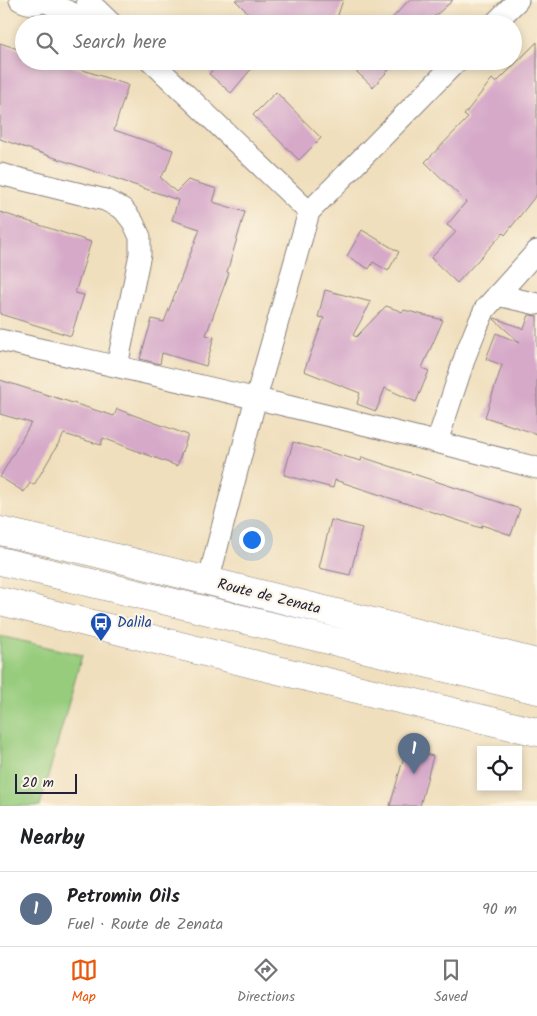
<!DOCTYPE html>
<meta charset="utf-8">
<style>
:root{--surface:#fff;--page:#f2f2f2;--text:#202124;--muted:#757577;--line:#e0e0e0;--accent:#ea580c}
body{margin:0;font-family:Kalam,sans-serif;background:var(--page);color:var(--text)}
.controls{position:absolute;right:15px;bottom:15px;display:grid;overflow:hidden;border-radius:0px;box-shadow:0 2px 8px #0003}
.controls button{width:45px;height:45px;display:grid;place-items:center;padding:0;border:0;border-bottom:1px solid var(--line);background:var(--surface);color:var(--text);font:25px sans-serif}
.scale{position:absolute;left:15px;bottom:12px;width:62px;box-sizing:border-box;padding-left:5px;border:2px solid #22223b;border-top:0;font-size:14px;line-height:18px;white-space:nowrap;color:#22223b;-webkit-text-stroke:4px #fcf5e5;paint-order:stroke}
.you{position:absolute;left:251px;top:539px;width:18px;height:18px;margin:-12px;border:4px solid #fff;border-radius:50%;background:#1a73e8;box-shadow:0 0 0 8px #1a73e833}
.badge{display:grid;place-items:center;width:32px;height:32px;border-radius:50%;background:var(--accent);color:#fff;font-size:16px;font-weight:700}
.pin{position:absolute;translate:-50% -41px;filter:drop-shadow(0 1px 2px #0008)}
.pin::after{content:'';position:absolute;top:26px;width:18px;height:15px;background:inherit;clip-path:polygon(0 0,100% 0,50% 100%)}
.list{margin:0;padding:0;list-style:none}
h2{display:flex;justify-content:space-between;align-items:center;height:65px;margin:0;padding:0 20px;font-size:21px}
h2 small{font-size:16px;font-weight:400;color:var(--muted)}
.list li{display:grid;grid-template-columns:32px 1fr auto;gap:15px;align-items:center;box-sizing:border-box;height:75px;padding:0 20px;border-top:1px solid var(--line)}
.list b{display:block;font-size:19px;white-space:nowrap}
.list p{margin:0;font-size:16px;white-space:nowrap;color:var(--muted)}
.list em{font-size:16px;font-style:normal;color:var(--muted)}
.icon{flex:none;width:28px;height:28px;fill:none;stroke:currentColor;stroke-width:2;stroke-linecap:round;stroke-linejoin:round}
.map{position:relative;flex:none;width:537px;height:806px;overflow:hidden}
.search{position:absolute;background:var(--surface);box-shadow:0 2px 8px #0003;left:15px;right:15px;top:15px;height:55px;display:flex;align-items:center;gap:12px;box-sizing:border-box;padding:0 18px;border-radius:28px;color:var(--muted);font-size:19px}
.sheet{height:140px;background:var(--surface)}
nav{display:flex;justify-content:space-around;align-items:center;box-sizing:border-box;height:70px;border-top:1px solid var(--line);background:var(--surface);font-size:14px;color:var(--muted)}
nav a{display:grid;justify-items:center;gap:2px}
nav .on{color:var(--accent)}
.map>svg:first-child{display:block}
</style>
<div class="map">
<svg width="537" height="806" viewBox="0 0 537 806">
<rect width="100%" height="100%" fill="#fcf5e5"/>
<filter id="ink" filterUnits="userSpaceOnUse"><feTurbulence type="fractalNoise" baseFrequency=".02" numOctaves="2"/><feDisplacementMap in="SourceGraphic" scale="10" xChannelSelector="R" yChannelSelector="G"/><feConvolveMatrix kernelMatrix="1 2 1 2 8 2 1 2 1" color-interpolation-filters="sRGB"/></filter>
<filter id="wash" filterUnits="userSpaceOnUse"><feTurbulence type="fractalNoise" baseFrequency=".0096" numOctaves="4" result="noise"/><feDisplacementMap in="SourceGraphic" scale="20" xChannelSelector="R" yChannelSelector="G"/><feGaussianBlur stdDeviation="1.12" result="paint"/><feColorMatrix in="noise" values="0 0 0 0 0 0 0 0 0 0 0 0 0 0 0 0 0 1.4 0 .05"/><feComposite in="paint" operator="in"/></filter>
<g filter="url(#wash)">
<rect width="100%" height="100%" fill="#f0dfbd"/>
<path fill="#97cc7d" stroke="#5c775c" d="M0 636 82 655 40 806H0Z"/>
<g id="blocks">
<path fill="#d6a9c9" d="M235 0H343L335 24H259Z
M409 0H453L426 24H387Z
M537 42V194L505 235 503 233 457 283 431 258 456 232 447 225 466 202 425 162 468 118 464 115 492 79 496 83Z
M0 43 24 51V61H56L128 85 114 130 173 150 166 170 160 177 176 192 188 180 217 189 213 202 245 212 227 272 229 273 206 335 214 337 206 366 162 353 160 364 140 359 152 319 164 322 200 229 172 220 178 200 0 139Z
M220 61H258L231 93 209 74Z
M345 61H397L373 87Z
M276 92 321 138 299 160 253 115Z
M0 212 91 242 75 293 84 295 71 336 0 314Z
M362 230 399 252 388 271 373 262 369 269 347 256Z
M325 290 371 302 353 335 356 337 386 306 403 312 404 310 443 320 422 368 429 371 416 402 385 388 376 411 357 404 360 393 304 371 324 318 318 317Z
M529 315 537 316V434L485 417 502 365 486 359 496 333 520 343 494 319 495 318 524 329Z
M0 380 114 416 117 409 188 435 177 466 103 438 101 445 64 434 34 485 30 483 24 492 0 477 31 423 0 414Z
M293 442 361 461 362 457 520 509 511 535 482 525 481 528 335 480 333 488 284 475Z
M331 520 362 528 350 575 319 568Z
M406 749 433 756 420 806H390Z"/>
</g>
</g>
<g filter="url(#ink)">
<use href="#blocks" fill-opacity="0" stroke="#89807c" stroke-width="1"/>
<g fill="none" stroke-linecap="round" stroke-linejoin="round">
<g stroke="#89807c" stroke-width="23">
<path id="street" d="M20 0C29 5 37 5 46 0
M87 0 112 24
M43 1 99 24
M494 24 518 0
M151 61 309 212
M0 174 105 200 123 209 133 222 140 237V254L117 366
M497 295 537 304
M0 340C180 381 359 421 537 468
M437 442 466 354 476 329 485 309 537 251
M208 582 256 398 309 212 457 61"/>
</g>
<g stroke="#89807c" stroke-width="29">
<path id="primary" d="M0 531 80 549 537 663
M0 561 537 690
M0 601 269 668 537 732"/>
</g>
<use href="#street" stroke="#fff" stroke-width="21"/>
<use href="#primary" stroke="#fff" stroke-width="28"/>
</g>
</g>
<defs>
<g id="bus-pin" transform="scale(1.125)"><path d="M0 17L-7.5 6A9.5 9.5 0 1 1 7.5 6Z" fill="#1a4fb4" stroke="#fcf5e5"/><path d="M-5-6H5V4H4V6H2V4H-2V6H-4V4H-5ZM-3.5-4V0h7V-4ZM-3.5 1.2v1.5H-2V1.2ZM2 1.2v1.5H3.5V1.2Z" fill="#fff"/></g>
</defs>
<g fill-rule="evenodd">
<use href="#bus-pin" x="101" y="623"/>
</g>
<g text-anchor="middle" dominant-baseline="central" stroke-width="4.5" stroke-linejoin="round" paint-order="stroke">
<g font-size="15" fill="#22223b" stroke="#fcf5e5">
<text transform="translate(269 597) rotate(14)">Route de Zenata</text>
</g>
<g font-size="15" fill="#164399" stroke="#fcf5e5" text-anchor="start">
<text x="117" y="623">Dalila</text>
</g>
</g>
</svg>
<div class="controls">
<button><svg class="icon" aria-label="locate" viewBox="0 0 24 24"><circle cx="12" cy="12" r="6"/><path d="M12 2v4M12 18v4M2 12h4M18 12h4"/></svg></button>
</div>
<div class="scale">20 m</div>
<div class="you"></div>
<div class="pin badge" style="left:414px;top:774px;background:#5c6f8a">1</div>
<div class="search"><svg class="icon" aria-label="search" viewBox="0 0 24 24"><circle cx="10" cy="10" r="6"/><path d="M15 15l6 6"/></svg>Search here</div>
</div>
<section class="sheet">
<h2>Nearby<small></small></h2>
<ul class="list">
<li><span class="badge" style="background:#5c6f8a">1</span><div><b>Petromin Oils</b><p>Fuel · Route de Zenata</p></div><em>90 m</em></li>
</ul>
</section>
<nav>
<a class="on"><svg class="icon" aria-label="map" viewBox="0 0 24 24"><path d="M3 6l6-2 6 2 6-2v14l-6 2-6-2-6 2zM9 4v14M15 6v14"/></svg>Map</a>
<a><svg class="icon" aria-label="directions" viewBox="0 0 24 24"><path d="M12 3l9 9-9 9-9-9zM9 14v-3h6M13 9l2 2-2 2"/></svg>Directions</a>
<a><svg class="icon" aria-label="saved" viewBox="0 0 24 24"><path d="M7 4h10v16l-5-4-5 4z"/></svg>Saved</a>
</nav>
